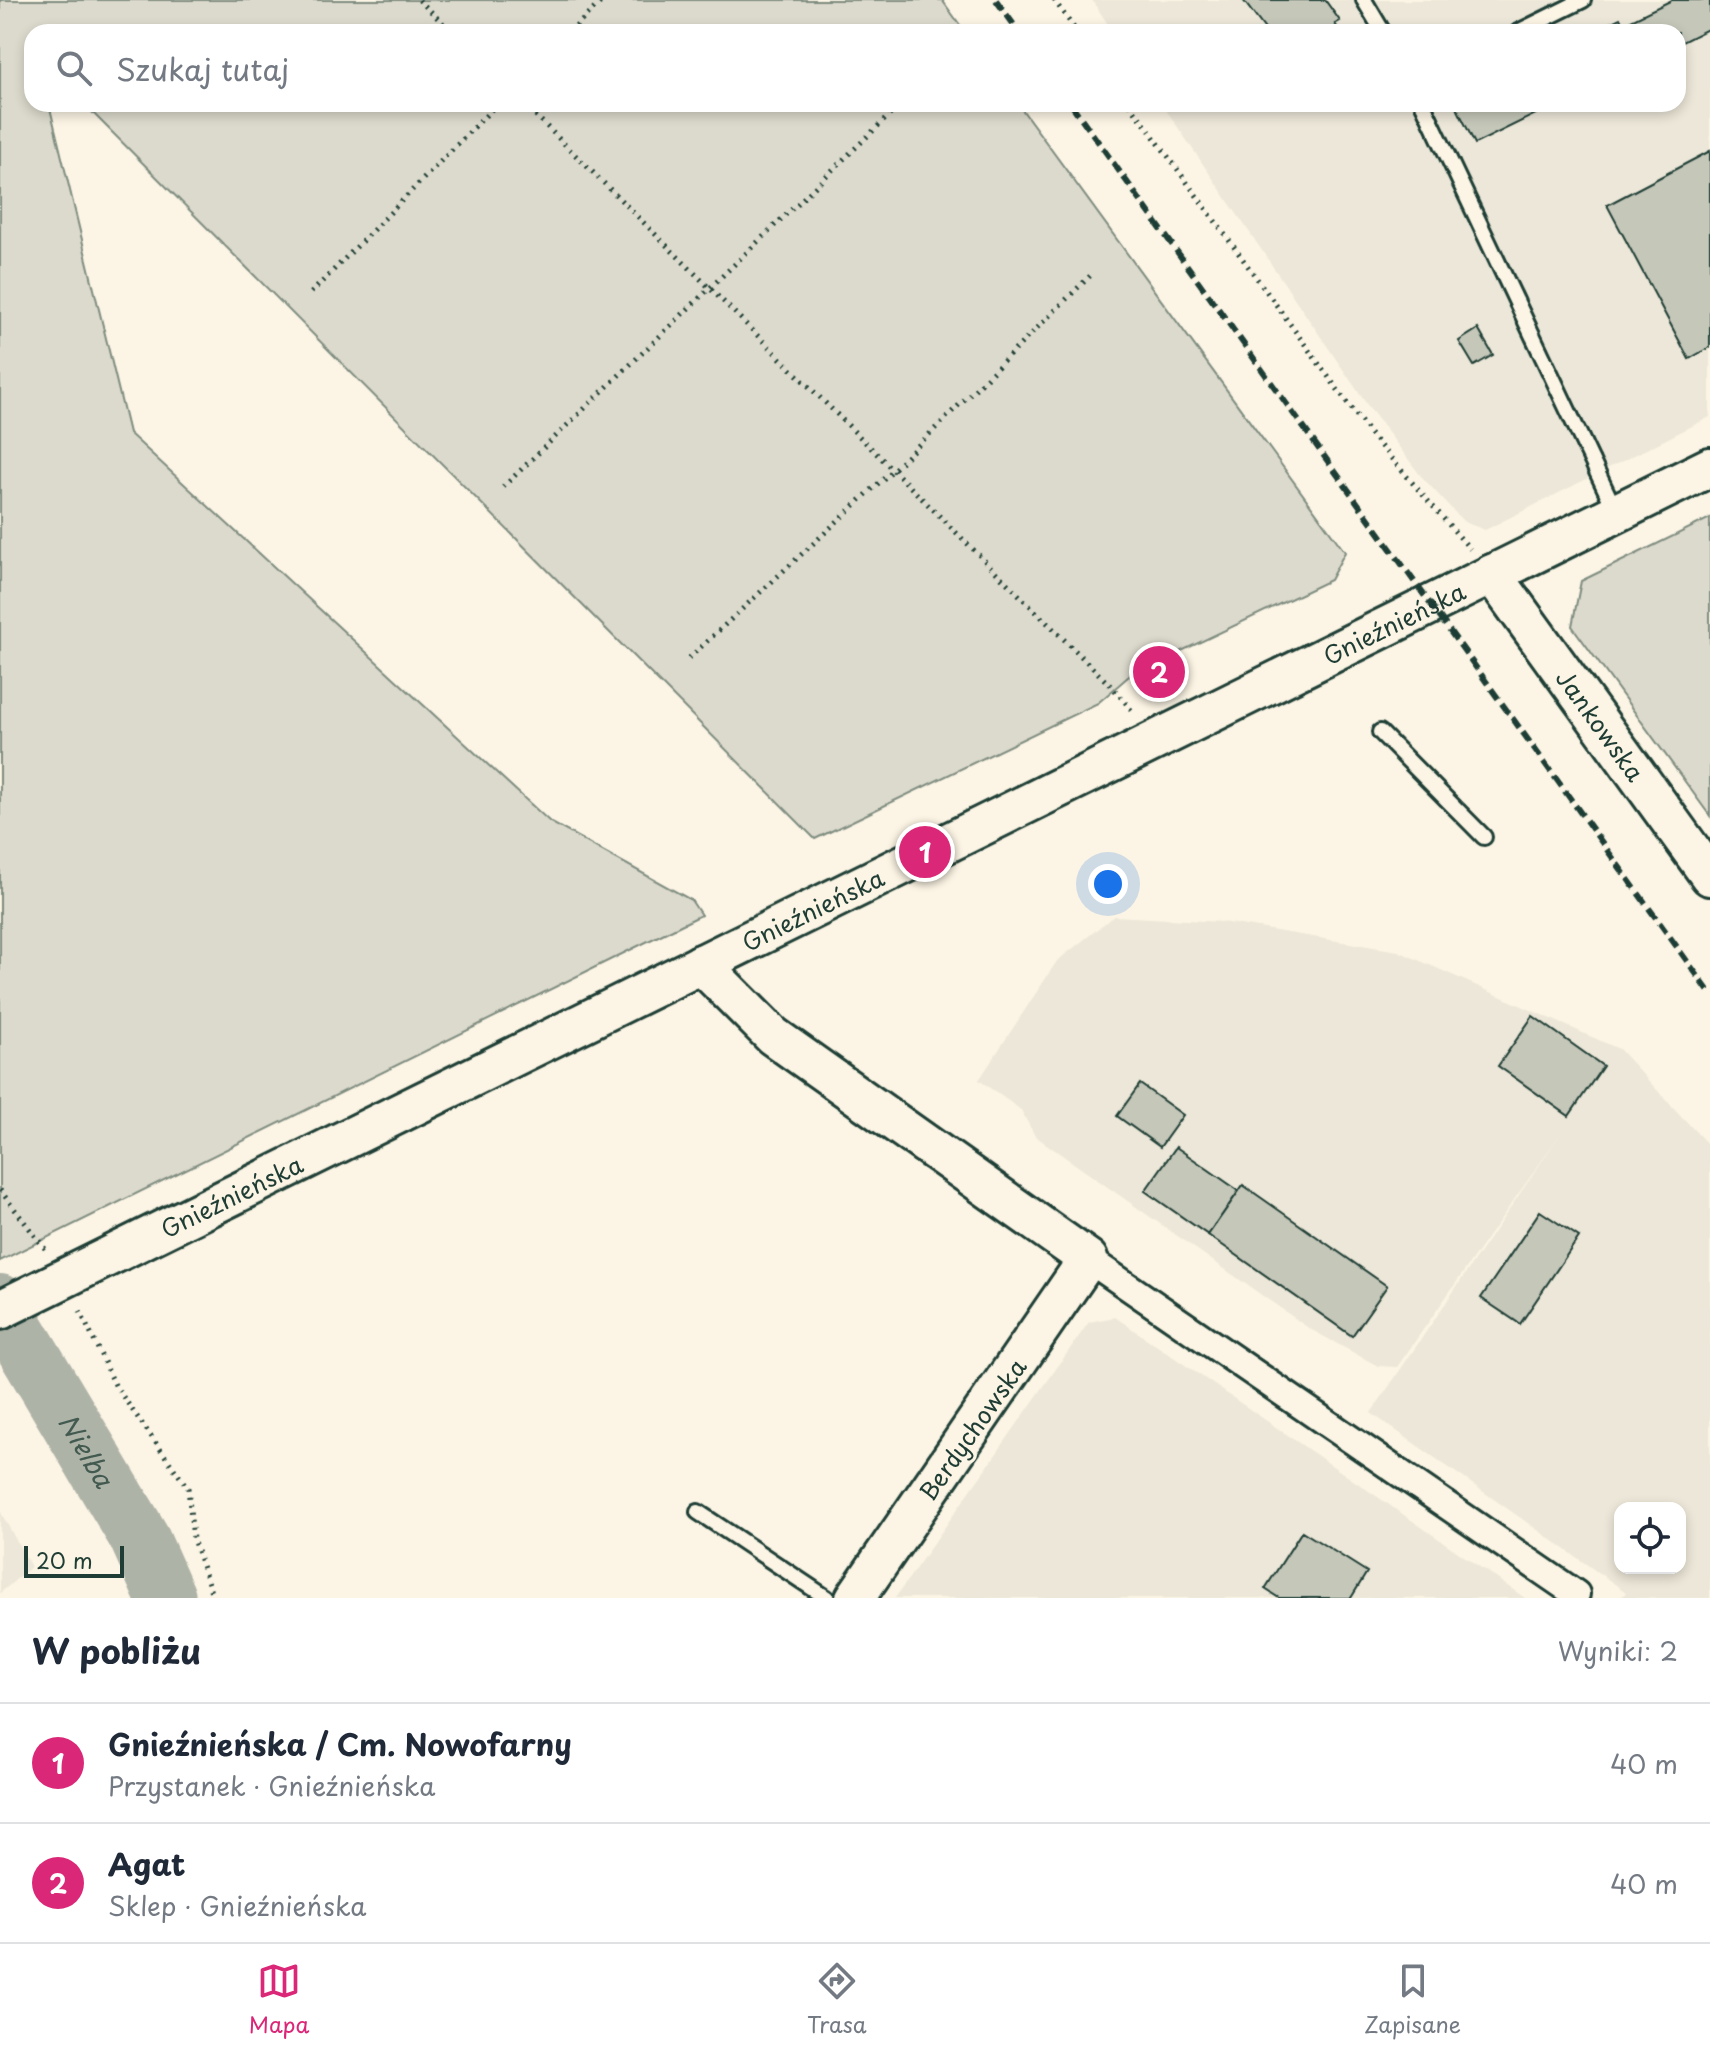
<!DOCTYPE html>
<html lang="pl">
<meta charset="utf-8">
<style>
:root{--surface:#fff;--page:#f2f2f3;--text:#1f2937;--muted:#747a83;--line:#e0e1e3;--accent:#db2777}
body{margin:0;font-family:"Playpen Sans",sans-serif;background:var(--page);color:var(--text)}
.controls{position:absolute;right:24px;bottom:24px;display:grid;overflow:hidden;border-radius:16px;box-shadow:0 4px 12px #0003}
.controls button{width:72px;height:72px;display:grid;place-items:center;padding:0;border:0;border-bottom:2px solid var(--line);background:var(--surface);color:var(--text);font:40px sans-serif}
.scale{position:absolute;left:24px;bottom:20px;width:100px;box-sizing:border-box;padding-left:8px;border:4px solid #1f3d34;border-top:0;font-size:22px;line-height:28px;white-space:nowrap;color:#1f3d34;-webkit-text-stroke:6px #fcf5e5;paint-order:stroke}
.you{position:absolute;left:1108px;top:884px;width:28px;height:28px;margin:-20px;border:6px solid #fff;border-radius:50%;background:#1a73e8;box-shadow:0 0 0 12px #1a73e833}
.badge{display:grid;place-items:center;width:52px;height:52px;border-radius:50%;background:var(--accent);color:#fff;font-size:26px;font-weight:700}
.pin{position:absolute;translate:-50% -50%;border:4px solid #fff;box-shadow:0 2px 8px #0006}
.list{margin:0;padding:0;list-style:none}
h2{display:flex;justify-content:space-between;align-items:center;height:104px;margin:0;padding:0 32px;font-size:34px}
h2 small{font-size:26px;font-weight:400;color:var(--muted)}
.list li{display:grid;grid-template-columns:52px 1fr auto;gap:24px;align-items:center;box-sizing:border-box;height:120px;padding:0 32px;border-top:2px solid var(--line)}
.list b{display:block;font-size:30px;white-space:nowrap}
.list p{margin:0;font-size:26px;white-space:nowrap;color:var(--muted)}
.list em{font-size:26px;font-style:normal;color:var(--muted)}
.icon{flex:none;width:44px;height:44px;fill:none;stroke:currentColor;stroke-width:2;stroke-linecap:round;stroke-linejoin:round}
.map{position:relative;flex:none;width:1710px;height:1598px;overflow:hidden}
.search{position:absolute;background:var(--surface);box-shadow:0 4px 12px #0003;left:24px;right:24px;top:24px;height:88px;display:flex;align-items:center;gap:20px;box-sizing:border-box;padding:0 28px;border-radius:24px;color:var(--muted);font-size:30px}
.sheet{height:344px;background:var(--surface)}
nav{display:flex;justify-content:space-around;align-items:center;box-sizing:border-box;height:112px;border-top:2px solid var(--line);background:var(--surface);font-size:22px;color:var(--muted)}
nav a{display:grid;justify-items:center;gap:4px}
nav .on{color:var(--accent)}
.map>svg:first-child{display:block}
</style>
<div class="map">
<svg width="1710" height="1598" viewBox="0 0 1710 1598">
<rect width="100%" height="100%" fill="#fcf5e5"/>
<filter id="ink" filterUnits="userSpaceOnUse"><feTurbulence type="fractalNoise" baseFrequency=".0125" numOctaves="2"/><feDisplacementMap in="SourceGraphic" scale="16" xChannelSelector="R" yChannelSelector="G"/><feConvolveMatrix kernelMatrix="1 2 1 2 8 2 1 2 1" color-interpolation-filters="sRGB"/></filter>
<g filter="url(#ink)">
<path fill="#ece7d8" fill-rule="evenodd" d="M1092 0H1710V417L1485 530 1464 522 1421 476 1368 406 1162 104H1678V32H1113Z
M1114 916 1222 922 1398 951 1619 1049 1710 1147V1598H1621L1626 1592 1371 1413 1561 1133 1397 1367 1378 1366 1310 1329 1035 1136 1021 1110 979 1080 1057 961ZM1620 1508H1680V1568H1620Z
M1115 1317 1525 1598H895L1089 1322Z
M0 1511 31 1567 0 1593Z"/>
<path fill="#dcdacc" stroke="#7e8c80" stroke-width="2" d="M0 0H942L965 32H32V104H49L129 433 550 822 691 900 701 915 0 1261Z
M84 104H1018L1345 552 1330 580 1129 676 1098 703 815 839Z
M1710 518V816L1572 626 1581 581Z"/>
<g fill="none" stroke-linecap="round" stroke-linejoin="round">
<path stroke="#aeb3a7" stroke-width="60" id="s1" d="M0 1304 139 1537 166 1598"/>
</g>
<path fill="#c5c7b9" stroke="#1f3d34" stroke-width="2" d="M1243 0H1325L1340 21 1335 24 1341 32H1267Z
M1672 0H1710V28L1678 44V32H1591L1620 18 1623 24Z
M1460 104H1556L1475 144 1456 106Z
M1710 151V347L1689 359 1607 205Z
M1478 329 1493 355 1474 366 1459 341Z
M1160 660 1169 678 1157 684 1148 666Z
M1533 1016 1603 1066 1569 1116 1498 1066Z
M1140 1084 1183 1115 1160 1147 1117 1116Z
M1176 1147 1239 1191 1208 1235 1145 1191Z
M1243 1185 1387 1286 1352 1336 1208 1235Z
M1540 1211 1579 1237 1520 1324 1481 1298Z
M1302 1531 1367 1572 1351 1598H1279L1265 1589Z"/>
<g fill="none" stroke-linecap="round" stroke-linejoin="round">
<g stroke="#1f3d34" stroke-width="20">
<path id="lane" d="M1364 0 1383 32
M1518 32 1583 0
M1423 104 1616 512
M1380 732 1484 837
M698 1512 827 1598"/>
</g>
<g stroke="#1f3d34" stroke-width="32">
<path id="street" d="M1088 1259 1576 1594"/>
</g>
<g stroke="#1f3d34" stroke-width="44">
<g id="secondary">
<path id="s2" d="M1492 574 1710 876"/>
<path d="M701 964 773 1036 1088 1259 855 1598"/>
<path id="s3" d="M0 1310 1710 467"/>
</g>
</g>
<path stroke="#1f3d34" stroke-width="5" stroke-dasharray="2 6" stroke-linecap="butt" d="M419 0 452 32
M1054 0 1077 32
M570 32 603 0
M524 104 1114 689 1133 712
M1130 104 1370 434 1470 549
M311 293 497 104
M503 487 901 104
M689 658 893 470 1093 273
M0 1190 46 1250
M80 1311 116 1387 188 1488 193 1539 213 1598"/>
<use href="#lane" stroke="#fcf5e5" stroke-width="14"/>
<use href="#street" stroke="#fcf5e5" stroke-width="26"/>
<use href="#secondary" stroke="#fcf5e5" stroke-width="38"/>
<path stroke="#1f3d34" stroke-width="6" stroke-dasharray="12 6" stroke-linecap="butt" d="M996 0 1019 32
M1071 104 1710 993"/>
</g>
</g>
<g text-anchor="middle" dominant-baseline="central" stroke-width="6" stroke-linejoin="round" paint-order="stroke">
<g font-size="24" fill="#1f3d34" stroke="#fcf5e5">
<text stroke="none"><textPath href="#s3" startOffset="1554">Gnieźnieńska</textPath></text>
<text stroke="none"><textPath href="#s2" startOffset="186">Jankowska</textPath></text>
<text stroke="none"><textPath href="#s3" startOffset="906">Gnieźnieńska</textPath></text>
<text stroke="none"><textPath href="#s3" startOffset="258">Gnieźnieńska</textPath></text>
<text transform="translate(972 1429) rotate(-55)">Berdychowska</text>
</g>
<g font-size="26" font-style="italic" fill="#435a51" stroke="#fcf5e5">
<text stroke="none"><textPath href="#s1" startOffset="170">Nielba</textPath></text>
</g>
</g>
</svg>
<div class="controls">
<button><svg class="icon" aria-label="locate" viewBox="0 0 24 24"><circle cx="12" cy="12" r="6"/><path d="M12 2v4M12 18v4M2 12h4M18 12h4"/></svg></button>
</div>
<div class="scale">20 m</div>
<div class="you"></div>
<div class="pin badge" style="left:925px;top:852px">1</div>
<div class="pin badge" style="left:1159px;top:672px">2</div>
<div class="search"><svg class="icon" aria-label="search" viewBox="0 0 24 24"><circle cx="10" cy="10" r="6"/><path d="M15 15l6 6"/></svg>Szukaj tutaj</div>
</div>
<section class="sheet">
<h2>W pobliżu<small>Wyniki: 2</small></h2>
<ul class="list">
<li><span class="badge">1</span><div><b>Gnieźnieńska / Cm. Nowofarny</b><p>Przystanek · Gnieźnieńska</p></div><em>40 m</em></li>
<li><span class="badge">2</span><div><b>Agat</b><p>Sklep · Gnieźnieńska</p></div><em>40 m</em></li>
</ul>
</section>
<nav>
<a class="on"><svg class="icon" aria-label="map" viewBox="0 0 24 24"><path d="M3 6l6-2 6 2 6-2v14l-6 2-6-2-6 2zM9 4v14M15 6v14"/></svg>Mapa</a>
<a><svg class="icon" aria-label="directions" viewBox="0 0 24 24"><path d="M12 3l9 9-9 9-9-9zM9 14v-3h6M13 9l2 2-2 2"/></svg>Trasa</a>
<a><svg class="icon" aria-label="saved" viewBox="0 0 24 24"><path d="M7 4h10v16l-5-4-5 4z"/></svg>Zapisane</a>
</nav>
